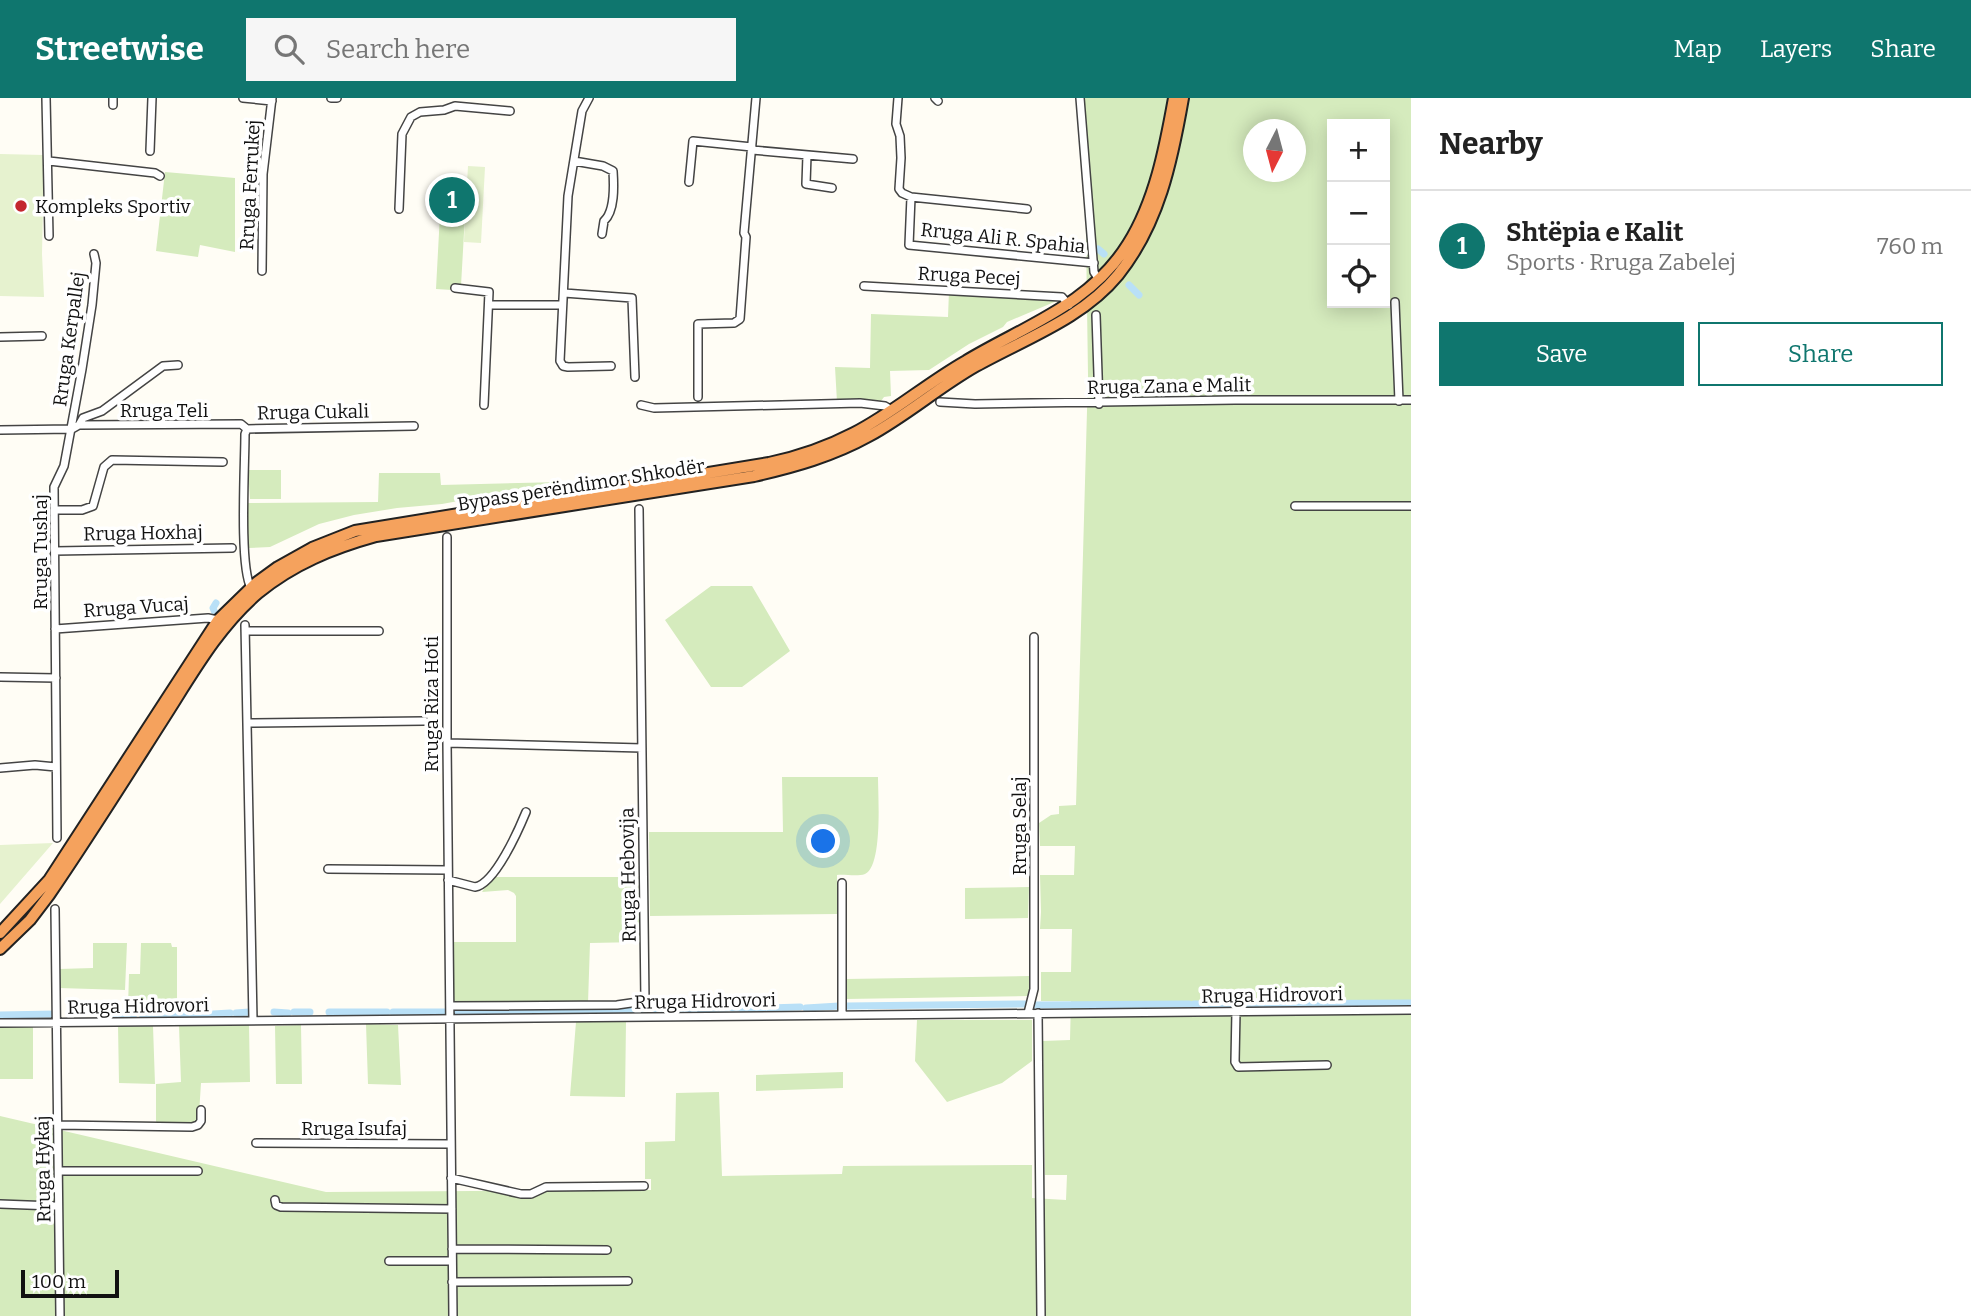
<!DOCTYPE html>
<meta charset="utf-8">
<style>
:root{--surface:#fff;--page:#f6f6f6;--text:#222;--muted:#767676;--line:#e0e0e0;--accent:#0f766e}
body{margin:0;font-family:Bitter,serif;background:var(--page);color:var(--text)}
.controls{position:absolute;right:21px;top:21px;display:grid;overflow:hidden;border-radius:0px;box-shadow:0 4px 18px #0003}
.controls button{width:63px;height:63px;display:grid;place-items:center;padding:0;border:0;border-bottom:2px solid var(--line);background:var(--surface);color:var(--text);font:35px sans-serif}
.compass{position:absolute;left:1243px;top:21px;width:63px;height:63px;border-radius:50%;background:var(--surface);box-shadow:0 4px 18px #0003;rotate:186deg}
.scale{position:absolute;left:21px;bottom:18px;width:98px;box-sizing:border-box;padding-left:7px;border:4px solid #111;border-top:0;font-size:19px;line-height:24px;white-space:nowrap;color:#111;-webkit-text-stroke:5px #fff;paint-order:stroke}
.you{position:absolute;left:824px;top:744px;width:24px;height:24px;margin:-18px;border:5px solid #fff;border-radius:50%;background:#1a73e8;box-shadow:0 0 0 10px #1a73e833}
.badge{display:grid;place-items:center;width:46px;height:46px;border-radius:50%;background:var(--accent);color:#fff;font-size:23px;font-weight:700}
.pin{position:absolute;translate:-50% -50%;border:4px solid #fff;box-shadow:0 2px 7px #0006}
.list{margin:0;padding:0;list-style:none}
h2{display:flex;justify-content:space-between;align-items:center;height:91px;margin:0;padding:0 28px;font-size:30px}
h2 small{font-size:23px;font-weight:400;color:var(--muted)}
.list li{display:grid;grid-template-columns:46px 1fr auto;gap:21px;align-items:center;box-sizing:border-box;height:112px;padding:0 28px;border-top:2px solid var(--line)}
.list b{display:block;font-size:26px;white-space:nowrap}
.list p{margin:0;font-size:23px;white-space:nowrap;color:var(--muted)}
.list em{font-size:23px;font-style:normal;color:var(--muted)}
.actions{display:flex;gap:14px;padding:21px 28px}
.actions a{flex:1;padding:16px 0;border:2px solid var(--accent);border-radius:0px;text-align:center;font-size:24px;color:var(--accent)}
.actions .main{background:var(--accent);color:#fff}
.icon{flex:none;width:38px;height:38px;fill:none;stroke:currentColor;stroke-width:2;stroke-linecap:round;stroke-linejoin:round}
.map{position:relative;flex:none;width:1411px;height:1218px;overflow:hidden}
header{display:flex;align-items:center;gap:42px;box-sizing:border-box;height:98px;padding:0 35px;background:var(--accent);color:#fff}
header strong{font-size:33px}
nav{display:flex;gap:38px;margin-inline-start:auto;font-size:24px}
.search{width:490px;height:63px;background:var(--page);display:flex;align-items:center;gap:18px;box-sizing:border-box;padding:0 24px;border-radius:0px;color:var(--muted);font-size:26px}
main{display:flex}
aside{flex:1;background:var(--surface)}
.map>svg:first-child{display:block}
</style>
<header>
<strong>Streetwise</strong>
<div class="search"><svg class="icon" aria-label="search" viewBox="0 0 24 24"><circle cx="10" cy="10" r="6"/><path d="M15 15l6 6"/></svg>Search here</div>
<nav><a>Map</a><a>Layers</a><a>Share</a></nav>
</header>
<main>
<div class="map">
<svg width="1411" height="1218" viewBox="0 0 1411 1218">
<rect width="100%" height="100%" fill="#fffdf5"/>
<path fill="#d5ebbd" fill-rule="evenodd" d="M1084 0H1411V1218H0V1018L326 1094 651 1092V1081H645V1044L675 1043 676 995 719 994 722 1078 842 1076 843 1068 1032 1067V1100L1066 1102 1067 1077H1045L1043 943 1070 942 1071 903H1041V874H1071L1072 831H1040L1041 814 1040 777H1074L1075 748H1040L1039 725 1051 717 1059 716V708L1076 707 1088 277ZM1332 26H1385V205H1332ZM1254 32H1296V74H1254Z
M165 74 235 80V154L200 147 198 159 156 153Z
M440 116 465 117 461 188 452 192 436 191Z
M949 193 1059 202 1007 224 1003 229 969 246 929 272 890 273 891 298 884 299 881 303 837 304 835 269 870 270 871 216 948 219Z
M248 372H281V401H250Z
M379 375H440L441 387 561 384 442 406 397 410 354 417 319 426 270 449 248 450V405L378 404Z
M711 488H752L790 553 742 589H711L665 522Z
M782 679H878C878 697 883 768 865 776 857 779 845 776 837 777V816L650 818 649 734H783Z
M492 779H638L640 844 590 845 588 905H452L453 869 451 844H516V798L514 795 508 792 482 794Z
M1029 789 1028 820 965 821V790Z
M93 845H127L125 892 59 890V871L93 870Z
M141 845H171L172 849H177V907L174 913 135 912V909H128L129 876H140Z
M1029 878V898L846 901V881Z
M917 922H1032V963L1002 985 947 1004 915 963Z
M576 924H626L625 999 570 998Z
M222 926 249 927 250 984 201 985 199 1016 194 1026 156 1027V986L181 984 179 928Z
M366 926 398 927 401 987 368 986Z
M118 927 153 928 155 986 119 985Z
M301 927 302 986H276L275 928Z
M33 928V981H0V929Z
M843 974V990L756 993V977Z"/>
<path fill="#e6f2cf" d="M0 56 44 57 42 156 44 199 0 198Z
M468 68 485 69 481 145 464 144 465 117 440 116 441 85 467 86Z
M53 745 0 806V747Z"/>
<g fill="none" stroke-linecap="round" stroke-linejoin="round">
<path stroke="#b9e0f7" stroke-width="7" d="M1098 151 1104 156
M1129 187 1139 197
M215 515 213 510 216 505
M1194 906H1235
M1242 906 1411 905
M1032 907 1189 906
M847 908 1026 906
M732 910 763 911
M769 910 800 909
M806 910 839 908
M646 912 727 910
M274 914 288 915
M294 914H310
M329 914H387
M393 914H446
M452 914 643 912
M236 915 249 914
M100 916H134
M142 916H207
M213 916 230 915
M0 917 55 916"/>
<g stroke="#444" stroke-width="10">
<path id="minor" d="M46 0 49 138
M243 0 272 3
M331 0H337
M589 0 582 13 568 98 560 263 563 268 568 269 611 268
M898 0 896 26 900 38 901 60 899 91 902 95 911 99 1027 111
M935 0 938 3
M1080 0 1094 174 1099 182
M113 7V0
M752 52 853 61
M150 53 152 0
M807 57 806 86 832 90
M49 63 155 75 160 78
M574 63 603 68 613 73C614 88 615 113 604 123L602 136
M689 84 693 43 752 49
M911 99 909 147 1094 165
M399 111 402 36 411 19 420 14 444 12 455 8 510 13
M262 173 263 76 272 0
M864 188 1062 199 1069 207
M455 190 489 194 484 307
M564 195 632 200 635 279
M1395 204 1399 303
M489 207H562
M1096 217 1099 306
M0 239 42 238
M698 299V226L734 225 740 221 746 139 744 135 756 0
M940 304 975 306 1235 302H1411
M641 307 654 310 860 305 885 308 892 312
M79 327 241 326 247 331
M0 332 72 331 79 327 83 320 102 313 163 268 178 267
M1295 408H1411
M55 412H82L93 408 104 369 112 362 223 364
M447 439V645L453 1218
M55 453 232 450
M251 490C239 468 245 367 245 336L247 331 414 328
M245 527 253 922
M55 531 208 520 218 522
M247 533H379
M0 579 56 580
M248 625 424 623
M447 645 642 650
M0 670 35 667 56 669
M57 740 54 389 64 368 82 271 92 207 96 165 94 156
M328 771 448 772
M448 782 475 789C495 786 519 731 526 714
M842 785V917
M55 811 60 1218
M450 908 617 907 645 903 639 411
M1236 913 1235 964 1238 969 1327 967
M1028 915 1034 891V539
M1038 915 1041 1218
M0 925 1411 912
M58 1027 192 1029 198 1027 201 1023V1012
M256 1045 451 1046
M59 1073H198
M451 1080 521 1096H531L546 1089 644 1088
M275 1102 276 1107 281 1109 452 1111
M0 1106 54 1108
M452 1151 607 1152
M389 1163H452
M452 1184 628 1183"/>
</g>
<g stroke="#222" stroke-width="14">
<path id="highway" d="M0 835 49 782 218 522 256 485 278 469 312 450 355 433 769 365C798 359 827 349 854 335 893 315 927 285 966 263 1024 228 1090 207 1128 146 1155 103 1165 50 1174 0
M0 851 30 822 49 797C88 740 125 681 162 623 191 578 217 530 258 495 293 466 333 450 376 438L754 378C794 369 833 358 869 338 906 318 939 289 976 268 1024 241 1082 221 1118 177 1159 126 1172 63 1183 0"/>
</g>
<use href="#minor" stroke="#fff" stroke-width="7"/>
<use href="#highway" stroke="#f5a25d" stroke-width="10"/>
</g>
<circle fill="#c4262e" stroke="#fff" stroke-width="2.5" cx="21" cy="108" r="7"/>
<g text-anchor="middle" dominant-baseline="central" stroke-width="7" stroke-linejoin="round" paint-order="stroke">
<g font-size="19" fill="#111" stroke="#fff">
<text transform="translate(250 87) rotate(-87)">Rruga Ferrukej</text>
<text transform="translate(1003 140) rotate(6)">Rruga Ali R. Spahia</text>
<text transform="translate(969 178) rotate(3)">Rruga Pecej</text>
<text transform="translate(69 241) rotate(-82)">Rruga Kerpallej</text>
<text transform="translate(1169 288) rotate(-1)">Rruga Zana e Malit</text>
<text x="164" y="312">Rruga Teli</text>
<text transform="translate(313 314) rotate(-1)">Rruga Cukali</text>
<text transform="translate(581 387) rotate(-9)">Bypass perëndimor Shkodër</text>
<text transform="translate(143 435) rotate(-1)">Rruga Hoxhaj</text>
<text transform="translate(40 454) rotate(-90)">Rruga Tushaj</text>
<text transform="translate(136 509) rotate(-4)">Rruga Vucaj</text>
<text transform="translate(431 606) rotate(-90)">Rruga Riza Hoti</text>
<text transform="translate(1019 728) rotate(-90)">Rruga Selaj</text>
<text transform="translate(628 777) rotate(-91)">Rruga Hebovija</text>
<text transform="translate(1272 897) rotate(-1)">Rruga Hidrovori</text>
<text transform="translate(705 903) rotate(-1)">Rruga Hidrovori</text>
<text transform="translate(138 908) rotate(-1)">Rruga Hidrovori</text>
<text x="354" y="1030">Rruga Isufaj</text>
<text transform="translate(43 1071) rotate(-91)">Rruga Hykaj</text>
</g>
<g font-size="19" fill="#111" stroke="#fff" text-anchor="start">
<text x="35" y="108">Kompleks Sportiv</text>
</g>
</g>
</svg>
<div class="controls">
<button>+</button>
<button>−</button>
<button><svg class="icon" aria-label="locate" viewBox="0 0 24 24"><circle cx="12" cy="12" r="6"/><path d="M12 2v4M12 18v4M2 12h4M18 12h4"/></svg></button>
</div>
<svg class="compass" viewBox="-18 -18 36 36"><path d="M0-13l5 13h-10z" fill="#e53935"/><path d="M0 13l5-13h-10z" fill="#767676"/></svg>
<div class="scale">100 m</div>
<div class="you"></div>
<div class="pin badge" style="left:452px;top:102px">1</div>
</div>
<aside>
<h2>Nearby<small></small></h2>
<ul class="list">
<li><span class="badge">1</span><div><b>Shtëpia e Kalit</b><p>Sports · Rruga Zabelej</p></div><em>760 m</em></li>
</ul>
<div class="actions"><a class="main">Save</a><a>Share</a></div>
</aside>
</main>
